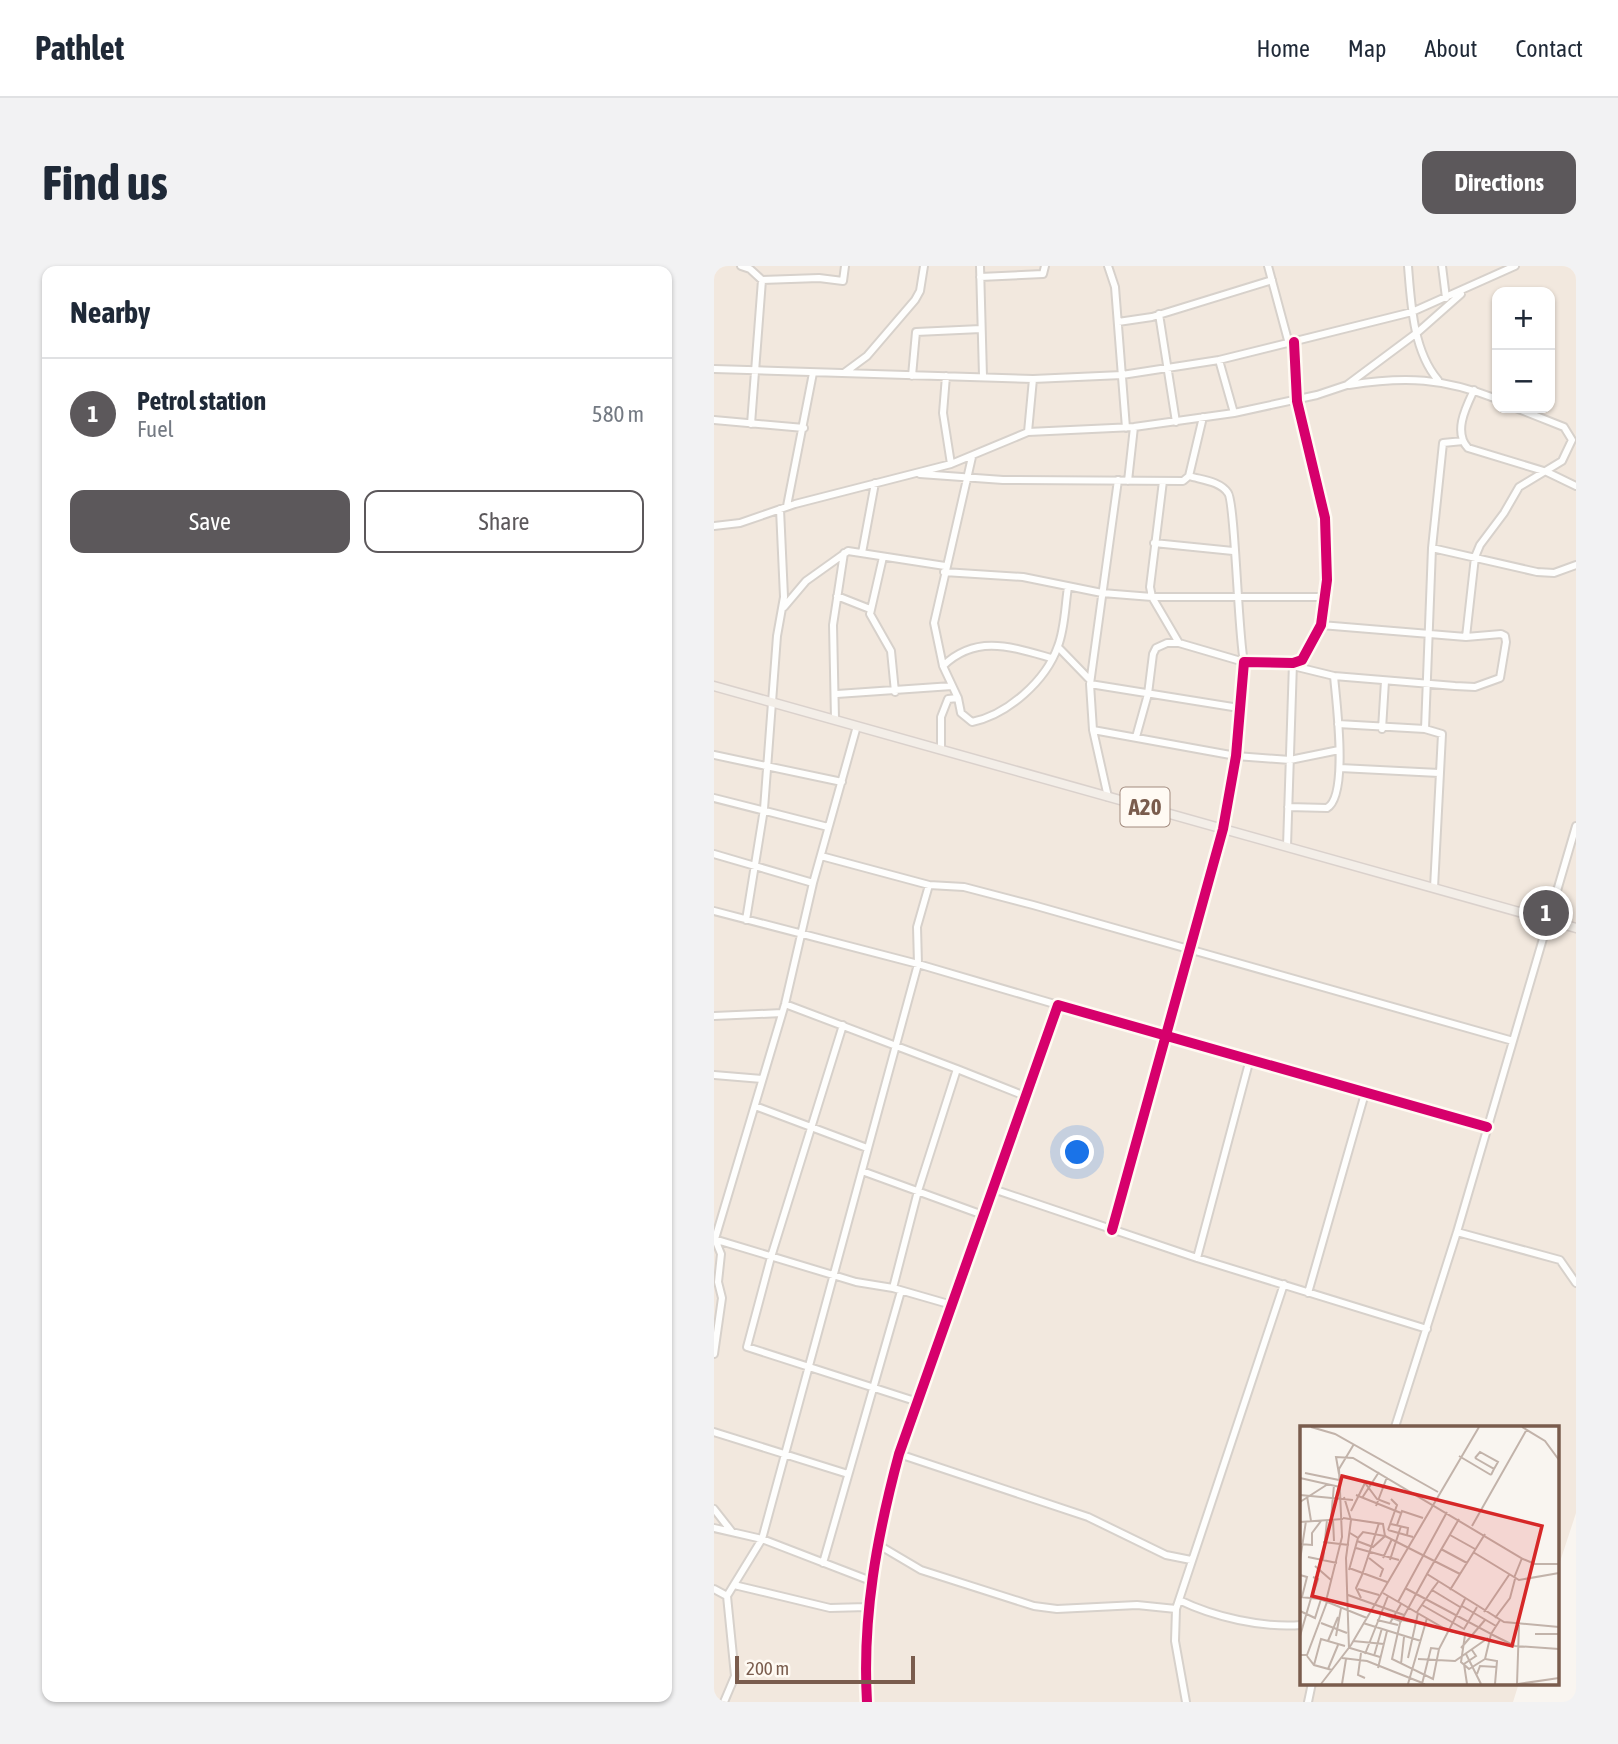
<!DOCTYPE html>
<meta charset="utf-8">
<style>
:root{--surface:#fff;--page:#f2f2f3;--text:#1f2937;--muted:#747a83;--line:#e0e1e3;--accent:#5c585b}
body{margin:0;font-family:"Asap Condensed",sans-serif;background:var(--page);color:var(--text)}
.controls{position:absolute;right:21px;top:21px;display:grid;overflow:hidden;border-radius:14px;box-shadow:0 2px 5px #0004}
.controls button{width:63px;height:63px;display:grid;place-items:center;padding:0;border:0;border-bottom:2px solid var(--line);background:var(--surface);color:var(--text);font:35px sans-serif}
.scale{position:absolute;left:21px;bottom:18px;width:180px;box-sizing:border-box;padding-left:7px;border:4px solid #7a5c4d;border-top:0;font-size:19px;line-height:24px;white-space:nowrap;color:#7a5c4d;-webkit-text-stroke:5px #fffaf3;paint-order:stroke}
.you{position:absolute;left:364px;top:887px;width:24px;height:24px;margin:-18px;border:5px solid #fff;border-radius:50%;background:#1a73e8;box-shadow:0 0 0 10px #1a73e833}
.badge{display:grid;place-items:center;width:46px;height:46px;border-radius:50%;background:var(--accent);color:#fff;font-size:23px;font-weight:700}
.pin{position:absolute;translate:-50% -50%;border:4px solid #fff;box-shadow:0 2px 7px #0006}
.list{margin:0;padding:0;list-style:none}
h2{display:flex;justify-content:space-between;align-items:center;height:91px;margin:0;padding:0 28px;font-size:30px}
h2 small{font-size:23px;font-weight:400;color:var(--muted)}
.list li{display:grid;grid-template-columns:46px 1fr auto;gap:21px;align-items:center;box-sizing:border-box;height:112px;padding:0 28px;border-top:2px solid var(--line)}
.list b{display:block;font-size:26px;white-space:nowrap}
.list p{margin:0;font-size:23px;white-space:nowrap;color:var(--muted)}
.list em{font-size:23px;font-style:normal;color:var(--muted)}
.actions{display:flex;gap:14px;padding:21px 28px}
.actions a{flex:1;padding:16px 0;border:2px solid var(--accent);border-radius:14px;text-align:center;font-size:24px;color:var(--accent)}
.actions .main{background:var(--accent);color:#fff}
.map{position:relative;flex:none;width:862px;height:1436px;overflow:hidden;border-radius:14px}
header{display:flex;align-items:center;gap:42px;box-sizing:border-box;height:98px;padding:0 35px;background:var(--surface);border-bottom:2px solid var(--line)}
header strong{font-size:33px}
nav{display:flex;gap:38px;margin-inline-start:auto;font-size:24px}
.intro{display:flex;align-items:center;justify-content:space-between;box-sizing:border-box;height:168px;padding:0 42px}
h1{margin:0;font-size:49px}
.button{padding:18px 32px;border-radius:14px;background:var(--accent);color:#fff;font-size:24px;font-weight:700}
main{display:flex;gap:42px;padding:0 42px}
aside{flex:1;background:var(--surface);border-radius:14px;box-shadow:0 2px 5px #0004}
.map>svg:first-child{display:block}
</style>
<header>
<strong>Pathlet</strong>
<nav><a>Home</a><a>Map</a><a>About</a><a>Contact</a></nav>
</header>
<div class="intro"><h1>Find us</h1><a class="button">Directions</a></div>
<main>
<aside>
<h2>Nearby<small></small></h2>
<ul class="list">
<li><span class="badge">1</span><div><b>Petrol station</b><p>Fuel</p></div><em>580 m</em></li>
</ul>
<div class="actions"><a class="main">Save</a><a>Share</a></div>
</aside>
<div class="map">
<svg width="862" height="1436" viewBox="0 0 862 1436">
<rect width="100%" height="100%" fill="#f9f5f0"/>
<path fill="#f2e8de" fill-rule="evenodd" d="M0 0H862V1247L843 1305V1161H587V1417H805L799 1436H0ZM783 26H836V142H783Z"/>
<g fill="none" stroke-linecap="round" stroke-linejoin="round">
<g stroke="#d7d1cb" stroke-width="10">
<path id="minor" d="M27 0 36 3 48 14 105 12 129 15 131 0
M266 0 269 110
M394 0 401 21 412 162
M554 0 575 78
M694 0C697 37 699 85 724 114
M728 0 732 32
M266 11 329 8 331 0
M445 48 462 156
M404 56 438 51 558 14
M505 94 520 147
M0 103 319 113 408 109 505 94 698 46 801 0
M130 107 153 90 201 34 206 25 210 0
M198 110 202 66 267 63
M232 110 229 147 237 198
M635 119C692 110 729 112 783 133
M760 124C752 141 739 166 754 182L833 206 862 220
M0 154 90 162
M37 158 48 14
M314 166 319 113
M206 208 289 214 469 215 475 210 489 151
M414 215 420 161
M449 215 436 321 438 331 465 377 530 396C524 369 521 236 514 227 506 215 488 214 475 210
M73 240 99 107
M0 260 26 257 81 238 237 198 314 166 420 161 520 147 603 129 633 119 704 66 747 28
M440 277 519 285
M718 282 823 306 840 307 862 299
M148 287 161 217
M169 291 156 348 177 385 181 426
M230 306 309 311 388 327 438 331H613
M123 330 156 343
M70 341 92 315 134 285 231 300
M752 371 761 291 766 279 790 247 805 221 848 195 858 174 850 161 802 142
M344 381 376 414
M229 400C262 368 298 381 337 392
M579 400 620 410 741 420 761 421 786 412 792 376 791 370 787 368 752 371 607 359
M376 418 525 442
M123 428 238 420
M244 432 247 447 258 456C293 449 332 415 344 380 351 362 351 340 354 321
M121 453 119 359 130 287
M624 458 711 463 728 468 720 622
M668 463 671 415
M711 463 718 282 729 177 749 175
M379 464 522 490 576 494 625 484
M422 471 434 428 439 388 442 382 453 377H465
M227 484V451L234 433 244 432 229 400 220 357 258 191
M0 489 128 516
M626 502 725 507
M394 531 379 464 376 418 404 214
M0 532 114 561
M574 541 613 542C635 530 622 434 620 410
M573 580 579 397
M0 588 99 617
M107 590 215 619 250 621 319 639 799 775
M0 645 204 698 344 739
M32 654 50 543 63 370 70 331 66 243
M71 738 243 803
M0 750 68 747
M129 759 57 991 33 1081 204 1136
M0 809 48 813
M41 840 153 882
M148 905 269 949
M279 923 483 992 713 1063
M398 964 509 563 522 490 530 396 579 397 588 394 607 359 613 314 611 252 583 135 580 76
M743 966 846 994 862 1017
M0 973 142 1016 179 1022 238 1039
M483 992 536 793
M179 1022 204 925 243 803 311 830
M594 1027 652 824
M0 1088 8 1032 4 1016 7 988 1 973 71 738 99 617 143 460
M681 1161 743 966 862 560
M0 1166 134 1208
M185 1188 374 1251 452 1289 477 1294
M0 1243 18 1266
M0 1262 48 1273 13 1330 21 1410 10 1436
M163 1278 207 1304 320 1340 343 1343 423 1339 462 1343
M109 1297 187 1025
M157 1315 48 1273 204 698 203 661 215 619
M20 1319 116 1342 153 1341
M0 1323 13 1330
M465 1334C500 1351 548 1362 587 1359
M153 1436C148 1350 163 1270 185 1188L344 739 773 861
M472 1436 461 1375 462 1343 570 1018
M594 1436 598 1417"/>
</g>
<g stroke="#dad1cc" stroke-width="11">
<path id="major" d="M0 420 862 662"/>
</g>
<use href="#minor" stroke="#fefefd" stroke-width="6"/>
<use href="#major" stroke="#f3eee8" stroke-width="8"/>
<g stroke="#fffaf3" stroke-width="15">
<path id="cycleway" d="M398 964 509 563 522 490 530 396 579 397 588 394 607 359 613 314 611 252 583 135 580 76
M153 1436C148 1350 163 1270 185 1188L344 739 773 861"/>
</g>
<use href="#cycleway" stroke="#d6006c" stroke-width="10"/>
</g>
<g text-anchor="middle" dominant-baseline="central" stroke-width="7" stroke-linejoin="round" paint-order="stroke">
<rect fill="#fffaf3" stroke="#a28b7f" stroke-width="2" x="406.5" y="521.5" width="49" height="39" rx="5"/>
<g font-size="23" font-weight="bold" fill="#7a5c4d">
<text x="431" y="541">A20</text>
</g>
</g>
<g transform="translate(586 1160)">
<rect width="259" height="259" fill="#f9f5f0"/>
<path fill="none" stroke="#c2b3aa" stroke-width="2" d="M11 1 35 8 138 66M222 1 245 15 259 34M159 30 191 49M175 32 180 26 198 36 194 43M175 32 194 43 191 49M5 47 39 54M39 48 36 31 53 32 223 133 235 138H259M0 52 40 61M0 69 53 74M56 69 101 87M7 70 11 95M44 71 51 94 46 132 49 223M62 72 79 46M0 76 28 58M76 80 87 51M51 85 65 57 77 73 90 78M43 92 83 98 85 110 160 148M31 93 34 59M33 93 34 115M159 93 127 148 204 196 259 201M0 96 43 93M91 98 108 102 107 109M97 99 102 85 123 92M172 100 227 3M88 104 97 79 91 73M88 104 113 111M150 109 175 123M57 115 73 121 85 110 63 106 58 112M23 116 49 119M0 118 12 119V107L21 95M56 122 99 134M141 123 167 137M173 126 219 154 259 147M8 131 37 137M69 132 83 143 80 151M83 132 92 113M0 134 6 95M23 134 27 94M90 134 101 100M15 140 31 154M49 142 87 156M49 144 58 112 50 107M127 148 100 197 92 233 133 253 139 223 165 173M0 149 7 151 2 171M62 149 79 97M214 152 222 132M138 156 132 164 160 181M105 162 191 208 200 194M58 163 79 169M150 164 185 108M83 167 147 204 174 211M48 169 104 189M0 171 20 173 67 192M12 171 18 153 13 151M61 172 56 162 62 149M26 175 42 111 39 43 54 18M98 176 147 86M122 179 164 203 177 181M162 180 196 200M0 185 15 192 21 173M117 186 132 164M184 186 209 149M80 187 100 195M195 192 210 172 215 153M77 194 98 199M101 194 124 198M21 197 47 207M63 197 121 215M90 197 101 178M235 208H259M165 209 161 236 169 243 185 233M0 210 11 172M36 210 41 182M28 215 38 191M53 215 84 218M50 222 80 231M161 222 185 194M61 227 58 249 65 252M65 228 88 170M166 228 181 258M0 229H7L27 176M7 230 14 239 32 244M74 230 82 202M42 232 67 235 125 258M108 232 118 187M118 233 155 235 188 212M101 238 104 211M14 239 21 213 45 220M78 242 87 205M28 243 38 219M177 248 180 240 197 241M21 258 51 219 179 1M42 258 46 233M108 258 127 192M122 258 131 222 139 223M167 258 164 238 176 230 172 224M195 258 197 235 185 233 191 208 215 220 259 223M217 258 219 199M218 258 259 252"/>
<path fill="#d62828" fill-opacity="0.15" stroke="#d62828" stroke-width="3.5" d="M42 50 242 100 212 220 12 170Z"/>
<rect width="259" height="259" fill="none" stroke="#7a5c4d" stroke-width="3.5"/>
</g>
</svg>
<div class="controls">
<button>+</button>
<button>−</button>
</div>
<div class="scale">200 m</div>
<div class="you"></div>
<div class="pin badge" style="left:832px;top:647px">1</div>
</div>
</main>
